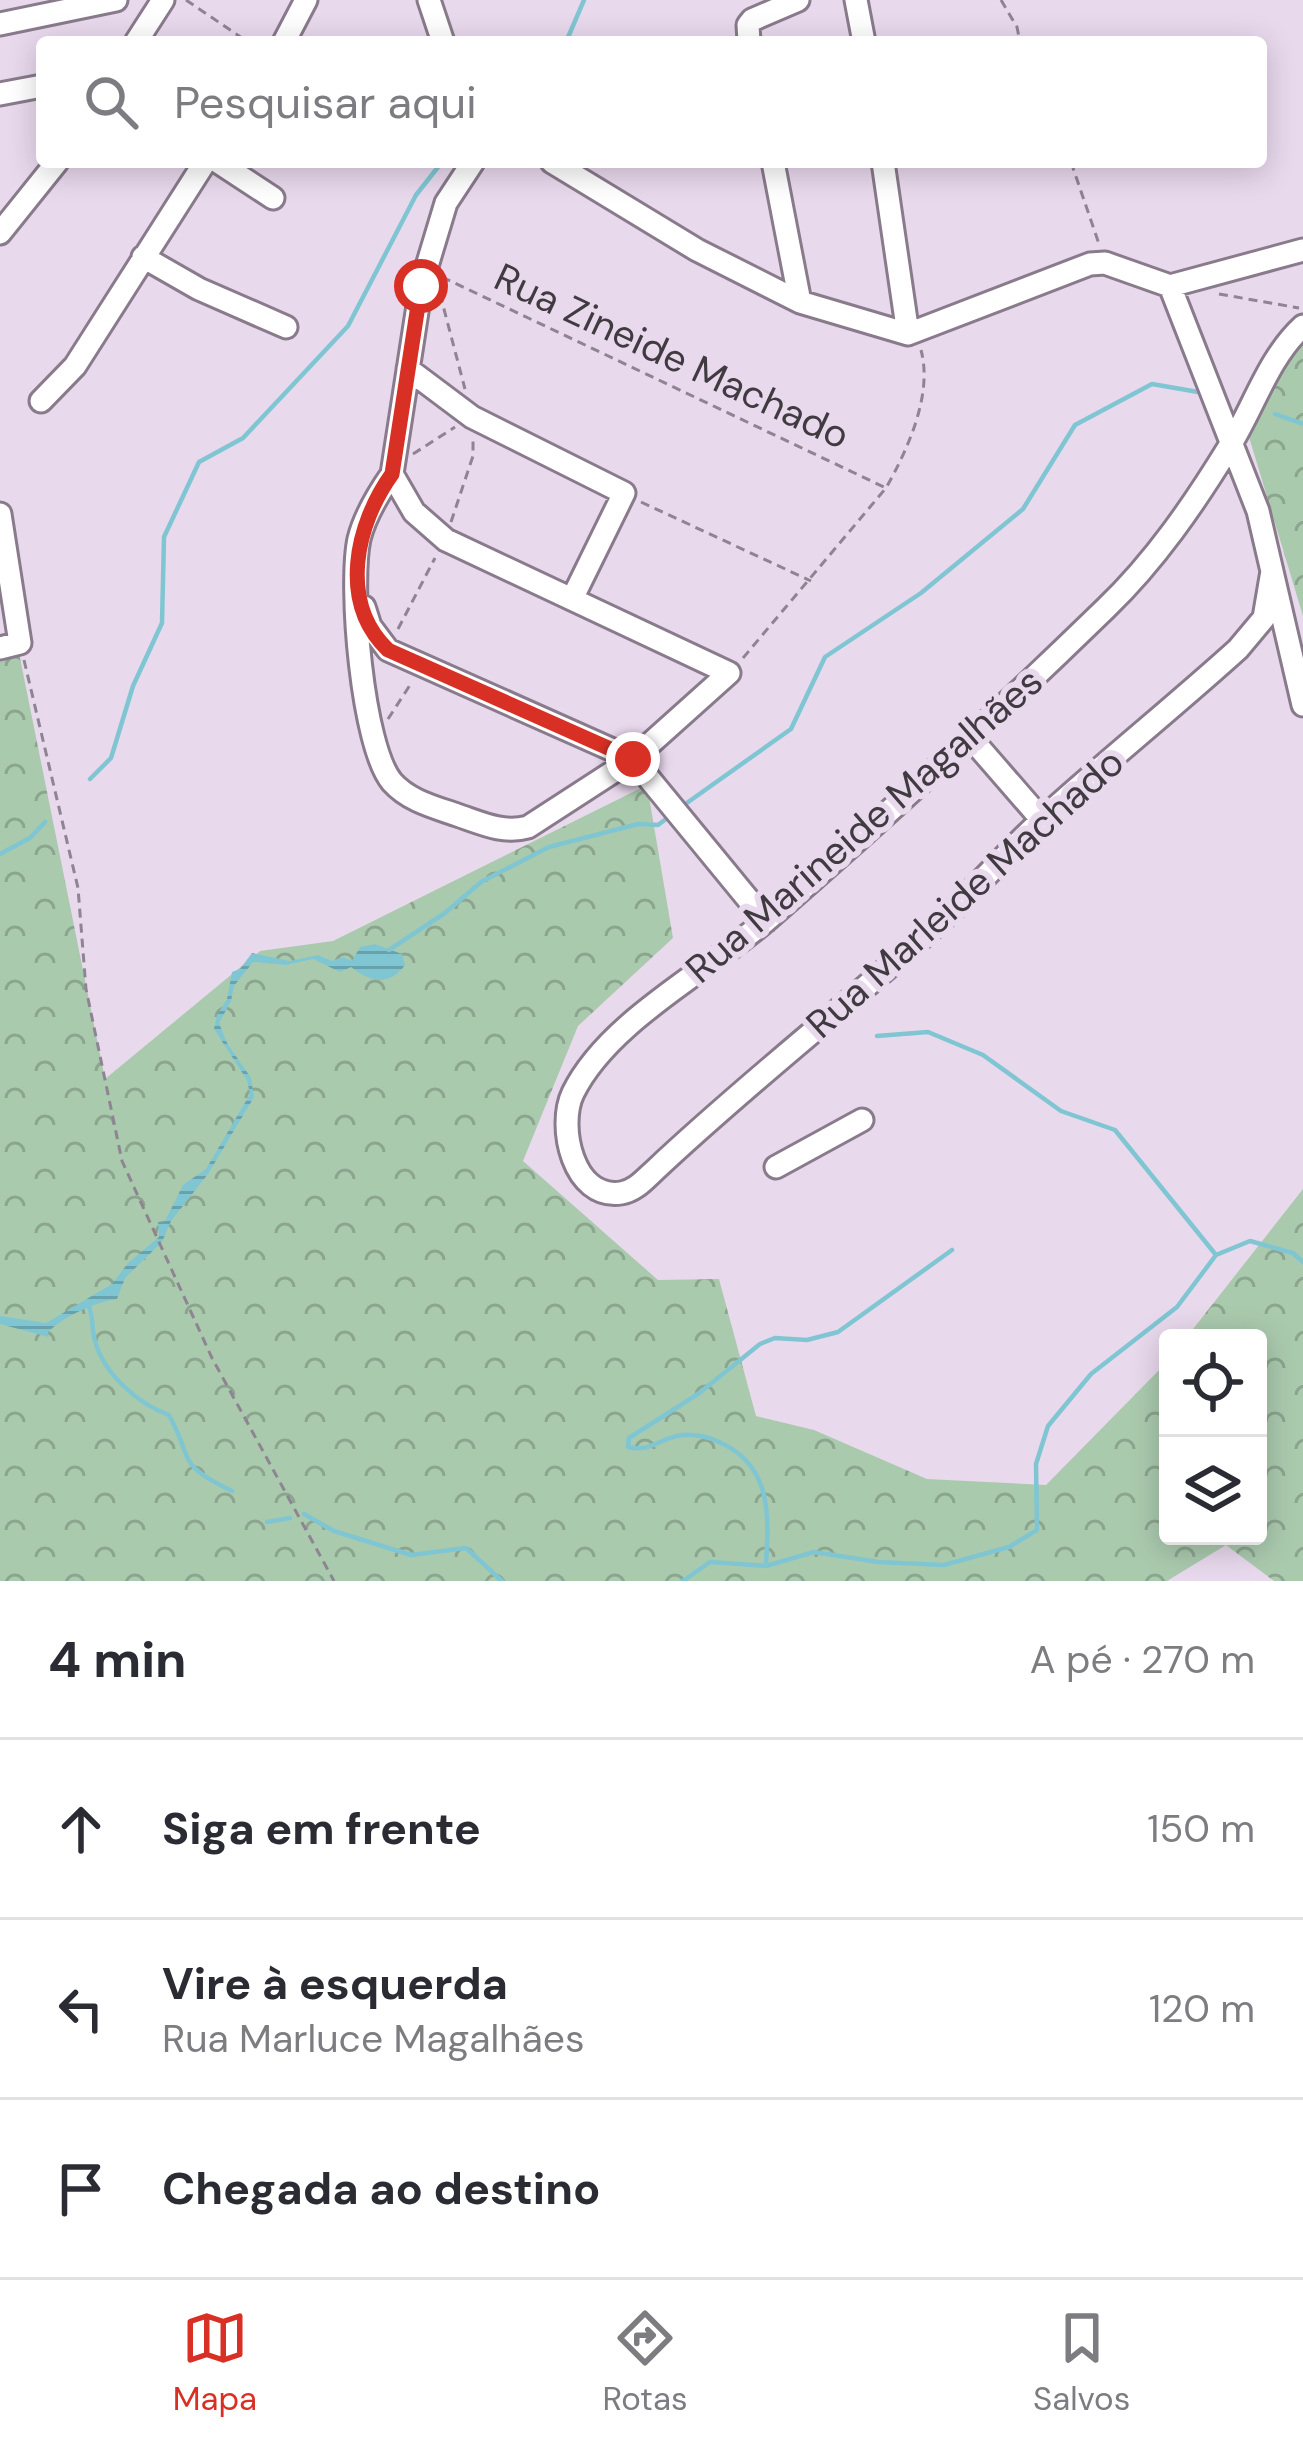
<!DOCTYPE html>
<html lang="pt">
<meta charset="utf-8">
<style>
:root{--surface:#fff;--page:#f7f7f7;--text:#2b2b33;--muted:#7c7c81;--line:#e1e1e2;--accent:#d93025}
body{margin:0;font-family:"DM Sans",sans-serif;background:var(--page);color:var(--text)}
.controls{position:absolute;right:36px;bottom:36px;display:grid;overflow:hidden;border-radius:12px;box-shadow:0 6px 30px #0003}
.controls button{width:108px;height:108px;display:grid;place-items:center;padding:0;border:0;border-bottom:3px solid var(--line);background:var(--surface);color:var(--text);font:60px sans-serif}
.stop{position:absolute;width:36px;height:36px;margin:-27px;border:9px solid #d93025;border-radius:50%;background:#fff}
.stop.end{background:#d93025;border-color:#fff;box-shadow:0 3px 12px #0008}
.list{margin:0;padding:0;list-style:none}
h2{display:flex;justify-content:space-between;align-items:center;height:156px;margin:0;padding:0 48px;font-size:51px}
h2 small{font-size:39px;font-weight:400;color:var(--muted)}
.list li{display:grid;grid-template-columns:78px 1fr auto;gap:36px;align-items:center;box-sizing:border-box;height:180px;padding:0 48px;border-top:3px solid var(--line)}
.list b{display:block;font-size:45px;white-space:nowrap}
.list p{margin:0;font-size:39px;white-space:nowrap;color:var(--muted)}
.list em{font-size:39px;font-style:normal;color:var(--muted)}
.icon{flex:none;width:66px;height:66px;fill:none;stroke:currentColor;stroke-width:2;stroke-linecap:round;stroke-linejoin:round}
.map{position:relative;flex:none;width:1303px;height:1581px;overflow:hidden}
.search{position:absolute;background:var(--surface);box-shadow:0 6px 30px #0003;left:36px;right:36px;top:36px;height:132px;display:flex;align-items:center;gap:30px;box-sizing:border-box;padding:0 42px;border-radius:12px;color:var(--muted);font-size:45px}
.sheet{height:696px;background:var(--surface)}
nav{display:flex;justify-content:space-around;align-items:center;box-sizing:border-box;height:168px;border-top:3px solid var(--line);background:var(--surface);font-size:33px;color:var(--muted)}
nav a{display:grid;justify-items:center;gap:6px}
nav .on{color:var(--accent)}
.map>svg:first-child{display:block}
</style>
<div class="map">
<svg width="1303" height="1581" viewBox="0 0 1303 1581">
<defs>
<pattern id="forest-crowns" width="20" height="18" patternUnits="userSpaceOnUse" patternTransform="scale(3)"><rect width="20" height="18" fill="#aacaae"/><path d="M2 6a3 3 0 1 1 6 0M12 15a3 3 0 1 1 6 0" fill="none" stroke="#8ca58f"/></pattern>
<pattern id="water-rules" width="6" height="5" patternUnits="userSpaceOnUse" patternTransform="scale(3)"><rect width="6" height="5" fill="#7fc6d2"/><path d="M0 2.5h6" fill="none" stroke="#69a2ac"/></pattern>
</defs>
<rect width="100%" height="100%" fill="#e9d9ed"/>
<path fill="url(#forest-crowns)" d="M1303 343V616L1249 437 1278 357Z
M18 648 105 1079 260 951 333 941 647 785 673 938 578 1026 523 1161 658 1280 719 1279 756 1416 814 1430 927 1479 1046 1485 1168 1361V1536H1258V1338H1186L1303 1189V1581H1274L1226 1545 1167 1581H0V653Z"/>
<path fill="url(#water-rules)" d="M375 944 402 954 405 965C388 988 369 981 351 967L340 972 313 959 286 965 253 962 234 986 231 1001 219 1023 227 1043 251 1078 254 1097 208 1174 171 1221 162 1242 125 1278 117 1299C93 1303 66 1315 48 1332L49 1337 0 1324V1316L46 1323 112 1284 128 1263 159 1237 158 1222 165 1221 183 1185 206 1169 250 1094 247 1080 214 1029 217 1015 227 999 232 972 240 969 252 953 290 961 318 955 332 961 343 957 352 961 360 947Z"/>
<g fill="none" stroke-linecap="round" stroke-linejoin="round">
<path stroke="#7fc6d2" stroke-width="4.5" d="M566 42 584 0
M1275 414 1303 424
M90 779 111 758 133 686 162 623 164 537 199 462 243 438 348 326 416 195 442 162
M684 805 791 729 825 657 921 593 1023 509 1075 425 1152 384 1204 393
M0 854 30 838 45 822
M389 950 445 913 481 882 549 847 638 824 658 825 670 816
M877 1036 928 1032 983 1055 1061 1111 1115 1130 1216 1255
M88 1304C94 1317 91 1328 95 1341 104 1374 138 1404 169 1415 195 1463 175 1463 232 1491
M304 1514 334 1531 411 1555 466 1548 502 1581
M267 1522 290 1518
M766 1564C769 1515 772 1465 719 1442 708 1437 696 1434 682 1435 662 1437 650 1453 628 1447L629 1438 698 1394 760 1344 775 1338 807 1340 838 1332 952 1250
M683 1581 710 1562 766 1566 814 1552 878 1562 944 1565 1009 1547 1037 1530 1036 1464 1048 1426 1091 1374 1177 1307 1216 1255 1250 1241 1293 1253 1303 1262"/>
<g stroke="#897a8c" stroke-width="27">
<path id="minor" d="M429 0 443 42
M856 0 864 42
M0 24 116 0
M136 42 163 0
M284 42 306 0
M749 42 748 25 752 20 798 0
M0 94 42 86
M218 162 273 198
M552 162 697 250 800 302 908 334 1090 264 1105 263 1170 286 1303 250
M773 162 800 302
M883 162 908 334
M0 233 57 162
M143 257 199 289 286 327
M1170 286 1258 511 1303 705
M408 369 472 417 624 493 572 599
M41 401 75 366 205 162
M392 474 414 512 446 540 729 673 633 759 528 827C503 834 481 823 457 815 434 807 409 801 392 782 362 746 349 586 359 539 365 515 378 494 392 474L421 286 446 203 473 162
M0 514 20 643 0 648
M1272 571 1264 618 1238 649C1175 706 1109 759 1046 816 1011 848 980 884 945 917 850 1004 748 1082 654 1171 644 1180 635 1191 621 1193 573 1200 557 1126 573 1093 608 1021 710 970 769 918 884 818 997 714 1106 608 1155 561 1194 504 1229 447 1254 407 1268 358 1303 326
M364 607 370 626 388 650 633 759 766 921
M969 736 1042 820
M776 1167 862 1120"/>
</g>
<path stroke="#8f8592" stroke-width="3" stroke-dasharray="9 6" stroke-linecap="butt" d="M186 0 248 42
M1001 0 1017 27 1020 42
M1071 162 1099 244
M442 277 886 488
M440 294 465 389
M1219 294 1299 308
M413 454 455 427
M641 502 811 581
M451 522 473 456V439
M398 629 435 558
M743 658 886 488C908 449 933 394 921 350
M24 660 78 888 86 989 122 1161 212 1358 334 1581
M388 719 412 682"/>
<use href="#minor" stroke="#fff" stroke-width="21"/>
</g>
<g fill="none" stroke-linecap="round" stroke-linejoin="round">
<path stroke="#d93025" stroke-width="15" d="M421 286 392 474C356 524 338 602 388 650L633 759"/>
</g>
<g text-anchor="middle" dominant-baseline="central" stroke-width="12" stroke-linejoin="round" paint-order="stroke">
<g font-size="39" fill="#403a41" stroke="#e9d9ed">
<text transform="translate(672 356) rotate(25)">Rua Zineide Machado</text>
<text transform="translate(864 825) rotate(-41)">Rua Marineide Magalhães</text>
<text transform="translate(965 893) rotate(-42)">Rua Marleide Machado</text>
</g>
</g>
</svg>
<div class="controls">
<button><svg class="icon" aria-label="locate" viewBox="0 0 24 24"><circle cx="12" cy="12" r="6"/><path d="M12 2v4M12 18v4M2 12h4M18 12h4"/></svg></button>
<button><svg class="icon" aria-label="layers" viewBox="0 0 24 24"><path d="M12 4l9 5-9 5-9-5zM3 14l9 5 9-5"/></svg></button>
</div>
<div class="stop" style="left:421px;top:286px"></div>
<div class="stop end" style="left:633px;top:759px"></div>
<div class="search"><svg class="icon" aria-label="search" viewBox="0 0 24 24"><circle cx="10" cy="10" r="6"/><path d="M15 15l6 6"/></svg>Pesquisar aqui</div>
</div>
<section class="sheet">
<h2>4 min<small>A pé · 270 m</small></h2>
<ul class="list">
<li><svg class="icon" aria-label="ahead" viewBox="0 0 24 24"><path d="M12 20V5M6 11l6-6 6 6"/></svg><div><b>Siga em frente</b></div><em>150 m</em></li>
<li><svg class="icon" aria-label="left" viewBox="0 0 24 24"><path d="M17 20v-9H6M10 6l-5 5 5 5"/></svg><div><b>Vire à esquerda</b><p>Rua Marluce Magalhães</p></div><em>120 m</em></li>
<li><svg class="icon" aria-label="arrive" viewBox="0 0 24 24"><path d="M6 21V4h12l-3 4 3 4H6"/></svg><div><b>Chegada ao destino</b></div></li>
</ul>
</section>
<nav>
<a class="on"><svg class="icon" aria-label="map" viewBox="0 0 24 24"><path d="M3 6l6-2 6 2 6-2v14l-6 2-6-2-6 2zM9 4v14M15 6v14"/></svg>Mapa</a>
<a><svg class="icon" aria-label="directions" viewBox="0 0 24 24"><path d="M12 3l9 9-9 9-9-9zM9 14v-3h6M13 9l2 2-2 2"/></svg>Rotas</a>
<a><svg class="icon" aria-label="saved" viewBox="0 0 24 24"><path d="M7 4h10v16l-5-4-5 4z"/></svg>Salvos</a>
</nav>
